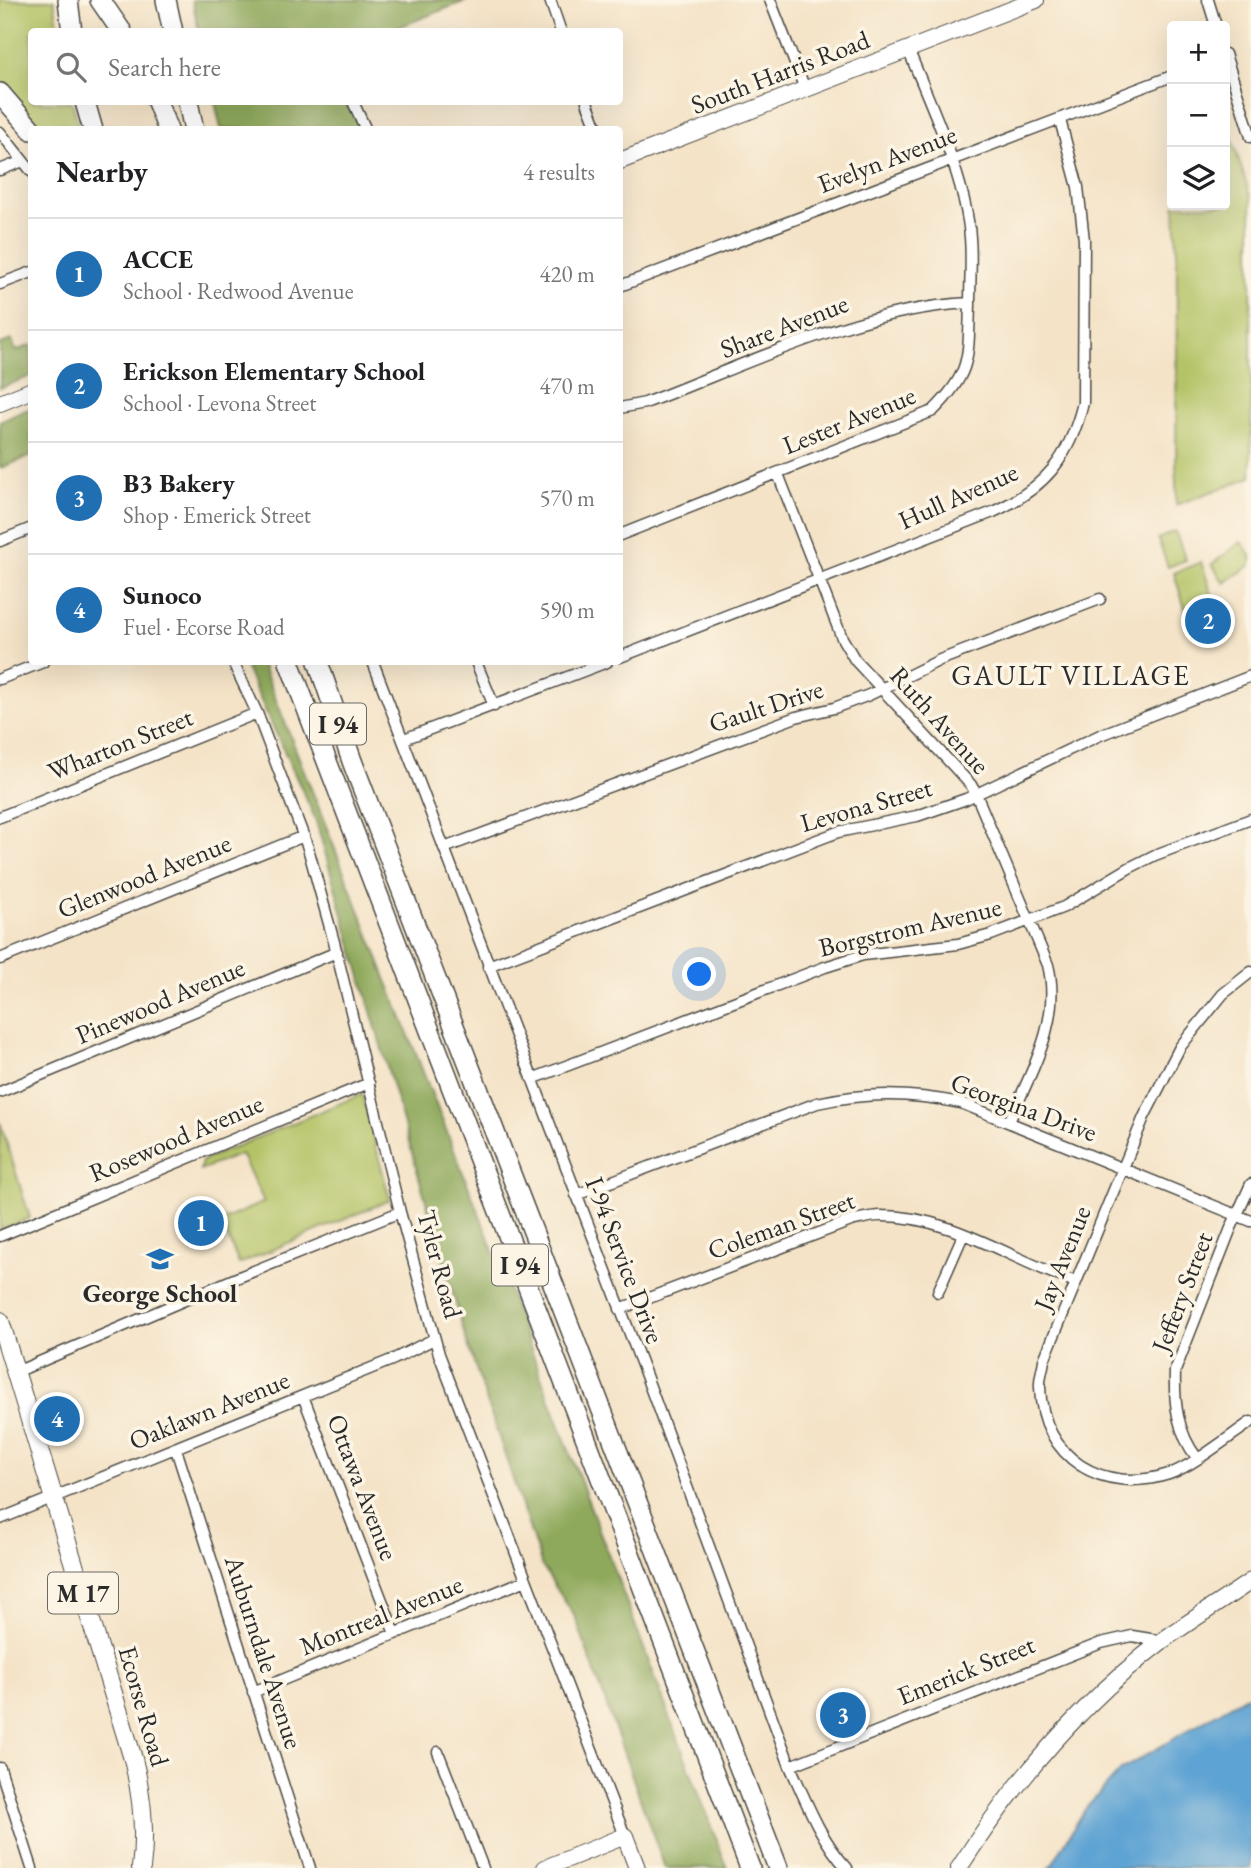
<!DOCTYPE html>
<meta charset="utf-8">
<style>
:root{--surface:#fff;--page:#f6f6f6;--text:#202124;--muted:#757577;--line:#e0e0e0;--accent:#1f6fb2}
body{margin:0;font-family:"EB Garamond",serif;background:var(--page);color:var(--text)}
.controls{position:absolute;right:21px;top:21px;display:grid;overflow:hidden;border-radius:7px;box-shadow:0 7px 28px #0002}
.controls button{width:63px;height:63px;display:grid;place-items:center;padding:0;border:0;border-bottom:2px solid var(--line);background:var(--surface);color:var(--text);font:35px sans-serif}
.you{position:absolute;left:700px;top:975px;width:24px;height:24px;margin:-18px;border:5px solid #fff;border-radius:50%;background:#1a73e8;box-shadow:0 0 0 10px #1a73e833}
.badge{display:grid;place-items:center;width:46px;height:46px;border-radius:50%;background:var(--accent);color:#fff;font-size:23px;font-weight:700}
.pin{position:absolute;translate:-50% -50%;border:4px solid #fff;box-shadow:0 2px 7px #0006}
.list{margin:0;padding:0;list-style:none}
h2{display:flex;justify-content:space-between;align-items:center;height:91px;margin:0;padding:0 28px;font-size:30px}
h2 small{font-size:23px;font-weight:400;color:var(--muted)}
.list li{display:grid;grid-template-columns:46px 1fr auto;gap:21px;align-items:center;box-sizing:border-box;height:112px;padding:0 28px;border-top:2px solid var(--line)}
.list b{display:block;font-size:26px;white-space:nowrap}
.list p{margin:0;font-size:23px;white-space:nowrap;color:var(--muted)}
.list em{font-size:23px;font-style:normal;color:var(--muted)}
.icon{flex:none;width:38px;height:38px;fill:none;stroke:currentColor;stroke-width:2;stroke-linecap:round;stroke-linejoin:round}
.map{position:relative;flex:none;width:1251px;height:1868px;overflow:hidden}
.search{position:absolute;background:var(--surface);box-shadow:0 7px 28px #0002;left:28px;top:28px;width:595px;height:77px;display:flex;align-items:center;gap:18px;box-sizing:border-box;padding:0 24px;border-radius:7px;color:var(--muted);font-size:26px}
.panel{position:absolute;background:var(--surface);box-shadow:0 7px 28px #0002;left:28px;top:126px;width:595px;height:539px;border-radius:7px}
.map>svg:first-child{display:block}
</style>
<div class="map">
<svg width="1251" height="1868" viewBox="0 0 1251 1868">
<rect width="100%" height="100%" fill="#fcf5e5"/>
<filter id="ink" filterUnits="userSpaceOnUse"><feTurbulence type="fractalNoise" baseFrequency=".0143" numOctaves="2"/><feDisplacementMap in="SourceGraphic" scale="14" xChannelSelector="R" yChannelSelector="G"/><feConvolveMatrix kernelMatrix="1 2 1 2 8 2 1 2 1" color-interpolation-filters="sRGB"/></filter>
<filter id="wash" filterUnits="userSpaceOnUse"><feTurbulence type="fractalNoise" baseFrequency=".00686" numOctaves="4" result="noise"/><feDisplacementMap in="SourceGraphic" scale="28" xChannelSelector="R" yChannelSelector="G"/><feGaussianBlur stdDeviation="1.57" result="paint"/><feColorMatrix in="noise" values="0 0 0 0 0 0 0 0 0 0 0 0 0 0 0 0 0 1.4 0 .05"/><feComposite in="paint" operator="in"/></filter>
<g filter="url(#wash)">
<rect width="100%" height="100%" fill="#f4e3c7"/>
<path fill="#b4c366" stroke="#707748" stroke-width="2" d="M0 0H54L59 31 32 32V102H72L79 129H41L0 82Z
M1231 135 1251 199V477L1176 505 1177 255 1175 205H1225V137Z
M1175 531 1186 560 1168 567 1158 539Z
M1241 542 1251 555V565L1224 583 1212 564Z
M1201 562 1217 609 1215 610 1216 613 1189 621 1174 573Z
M362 1094 390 1200 239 1264 221 1221 264 1202 241 1154 200 1170 202 1161Z
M0 1122 30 1218 0 1230Z"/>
<path fill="#8fa95b" stroke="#5d6a43" stroke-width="2" d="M192 0H468L389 31H199Z
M215 102H342L350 109 362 129H221Z
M12 340 16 351 31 345V376L0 388V344Z
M31 408V456L0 468V421Z
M243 662H261L486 1231 727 1868H665L575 1617 542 1566 466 1339 315 818Z"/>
<path fill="#5da3d3" stroke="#44677f" stroke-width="2" d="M1251 1693V1868H1050L1085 1809 1121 1770Z"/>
</g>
<g filter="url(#ink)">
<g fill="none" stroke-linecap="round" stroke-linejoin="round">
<g stroke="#494742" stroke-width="13">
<path id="street" d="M550 0 561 32
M770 0 805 89
M1208 0 1216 26
M1225 54 1251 137
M587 102 598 130
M354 104 366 130
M0 132 32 172
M0 170 23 161
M0 284 32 272
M620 286 1172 76
M620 408 645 403C750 363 857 309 970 303
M778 474 842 638 855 660 971 785 976 794 1048 965C1062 1021 1031 1072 1009 1122
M620 535 933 411C972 372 968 357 970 305 970 275 973 244 967 215 958 163 928 98 908 49
M0 541 32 528
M620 657 993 512C1045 488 1069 459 1083 403L1084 240 1078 187 1060 120
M233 662 257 713 308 848 334 942 400 1212 439 1354 625 1836
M373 662 645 1373 790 1766C806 1801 820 1839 847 1868
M476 662 494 706
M0 679 43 662
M404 739 607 662
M0 817 257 713
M444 848 796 717 834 708 869 695 940 660 1100 599
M0 959 304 836
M488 966 838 832 917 816 966 799 1100 735 1251 676
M1251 972 1223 994 1180 1047 1144 1117 1044 1360C1043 1369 1039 1378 1040 1387 1042 1459 1103 1495 1169 1474 1191 1467 1230 1436 1251 1422
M532 1079 825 967 863 955 958 944 991 935 1064 907 1129 868 1155 855 1251 819
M0 1092 337 952
M576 1195 817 1103C868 1092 910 1093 961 1103L1251 1221
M0 1236 369 1083
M938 1292 963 1235
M620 1309 851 1221C861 1219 873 1215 883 1216 951 1216 1013 1261 1076 1282
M16 1372 234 1279 400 1212
M303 1396 395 1634
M176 1449 310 1868
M1197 1458C1177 1432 1174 1403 1175 1371L1231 1228 1251 1184
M0 1519 394 1359 434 1339
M253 1692 526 1580
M438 1752 483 1868
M790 1766 1101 1643 1132 1636 1163 1641
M0 1768 32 1868"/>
</g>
<g stroke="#494742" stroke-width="18">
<path id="secondary" d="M620 161 1036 0
M0 403 32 390
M545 1868 625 1836 637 1868
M959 1868C1014 1782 1081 1703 1162 1641 1191 1620 1222 1601 1251 1581"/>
</g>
<g stroke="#494742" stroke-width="20">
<path id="primary" d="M0 1321 133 1759C142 1795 146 1831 141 1868"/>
</g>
<g stroke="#494742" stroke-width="22">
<path id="highway" d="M68 0 72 32
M100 0 122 32
M166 0 173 32
M0 93 32 130
M85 102 93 130
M157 102 168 130
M188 102 194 130
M289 662 750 1868
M318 662 352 761 778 1868"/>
</g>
<use href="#street" stroke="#fff" stroke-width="10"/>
<use href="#secondary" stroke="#fff" stroke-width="16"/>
<use href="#primary" stroke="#fff" stroke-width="18"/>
<use href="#highway" stroke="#fff" stroke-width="19"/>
</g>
</g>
<defs>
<g id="school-bare" transform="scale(2.1)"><path d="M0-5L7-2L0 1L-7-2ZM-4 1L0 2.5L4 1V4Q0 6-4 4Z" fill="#1f6fb2" stroke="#fcf5e5" stroke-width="2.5" paint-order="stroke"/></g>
</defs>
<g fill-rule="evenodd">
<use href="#school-bare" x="160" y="1259"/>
</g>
<g text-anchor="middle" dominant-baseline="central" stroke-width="7" stroke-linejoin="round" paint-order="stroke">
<g fill="#fcf5e5" stroke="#6a6863" stroke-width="2">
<rect x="310" y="703.5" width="56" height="41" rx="5"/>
<rect x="492" y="1244.5" width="56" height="41" rx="5"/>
<rect x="48" y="1572.5" width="70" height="41" rx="5"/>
</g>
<g font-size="24" font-weight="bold" fill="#2b2b2b">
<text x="338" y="724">I 94</text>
<text x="520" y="1265">I 94</text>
<text x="83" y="1593">M 17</text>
</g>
<g font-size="26" fill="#2b2b2b" stroke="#fcf5e5">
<text transform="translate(780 72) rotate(-21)">South Harris Road</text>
<text transform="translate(887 159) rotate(-21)">Evelyn Avenue</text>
<text transform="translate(784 326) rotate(-21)">Share Avenue</text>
<text transform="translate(849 420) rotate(-22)">Lester Avenue</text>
<text transform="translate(958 496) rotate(-24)">Hull Avenue</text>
<text transform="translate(766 706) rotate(-18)">Gault Drive</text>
<text transform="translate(940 720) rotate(48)">Ruth Avenue</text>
<text transform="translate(120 744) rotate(-22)">Wharton Street</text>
<text transform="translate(866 805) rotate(-16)">Levona Street</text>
<text transform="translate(144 876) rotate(-22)">Glenwood Avenue</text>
<text transform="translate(910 927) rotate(-13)">Borgstrom Avenue</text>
<text transform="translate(160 1001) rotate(-23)">Pinewood Avenue</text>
<text transform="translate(1024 1107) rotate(20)">Georgina Drive</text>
<text transform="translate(176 1138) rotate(-23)">Rosewood Avenue</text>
<text transform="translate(781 1225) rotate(-20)">Coleman Street</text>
<text transform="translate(1062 1258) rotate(-68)">Jay Avenue</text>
<text transform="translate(625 1260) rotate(69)">I-94 Service Drive</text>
<text transform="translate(440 1264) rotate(75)">Tyler Road</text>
<text transform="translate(1182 1292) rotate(-69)">Jeffery Street</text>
<text transform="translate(209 1410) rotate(-22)">Oaklawn Avenue</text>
<text transform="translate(363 1487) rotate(69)">Ottawa Avenue</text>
<text transform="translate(381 1615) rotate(-22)">Montreal Avenue</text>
<text transform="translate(264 1652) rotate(72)">Auburndale Avenue</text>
<text transform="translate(966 1670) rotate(-22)">Emerick Street</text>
<text transform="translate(144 1706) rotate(74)">Ecorse Road</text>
</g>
<g font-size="26" font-weight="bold" fill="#2b2b2b" stroke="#fcf5e5">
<text x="160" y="1293">George School</text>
</g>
<g font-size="28" letter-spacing="2" fill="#2b2b2b" stroke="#fcf5e5">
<text x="1071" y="675">GAULT VILLAGE</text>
</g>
</g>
</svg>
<div class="controls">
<button>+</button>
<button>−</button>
<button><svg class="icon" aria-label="layers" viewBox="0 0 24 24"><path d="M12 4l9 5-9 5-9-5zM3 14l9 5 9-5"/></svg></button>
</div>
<div class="you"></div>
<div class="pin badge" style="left:201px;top:1223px">1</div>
<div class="pin badge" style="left:1208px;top:621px">2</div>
<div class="pin badge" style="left:843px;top:1715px">3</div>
<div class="pin badge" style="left:57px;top:1419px">4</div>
<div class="search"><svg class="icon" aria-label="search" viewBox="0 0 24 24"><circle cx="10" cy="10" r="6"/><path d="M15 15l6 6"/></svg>Search here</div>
<section class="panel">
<h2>Nearby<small>4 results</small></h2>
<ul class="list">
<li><span class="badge">1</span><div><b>ACCE</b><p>School · Redwood Avenue</p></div><em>420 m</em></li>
<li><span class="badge">2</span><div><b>Erickson Elementary School</b><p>School · Levona Street</p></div><em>470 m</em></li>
<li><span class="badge">3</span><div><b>B3 Bakery</b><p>Shop · Emerick Street</p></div><em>570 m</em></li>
<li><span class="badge">4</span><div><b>Sunoco</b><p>Fuel · Ecorse Road</p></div><em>590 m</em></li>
</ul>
</section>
</div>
